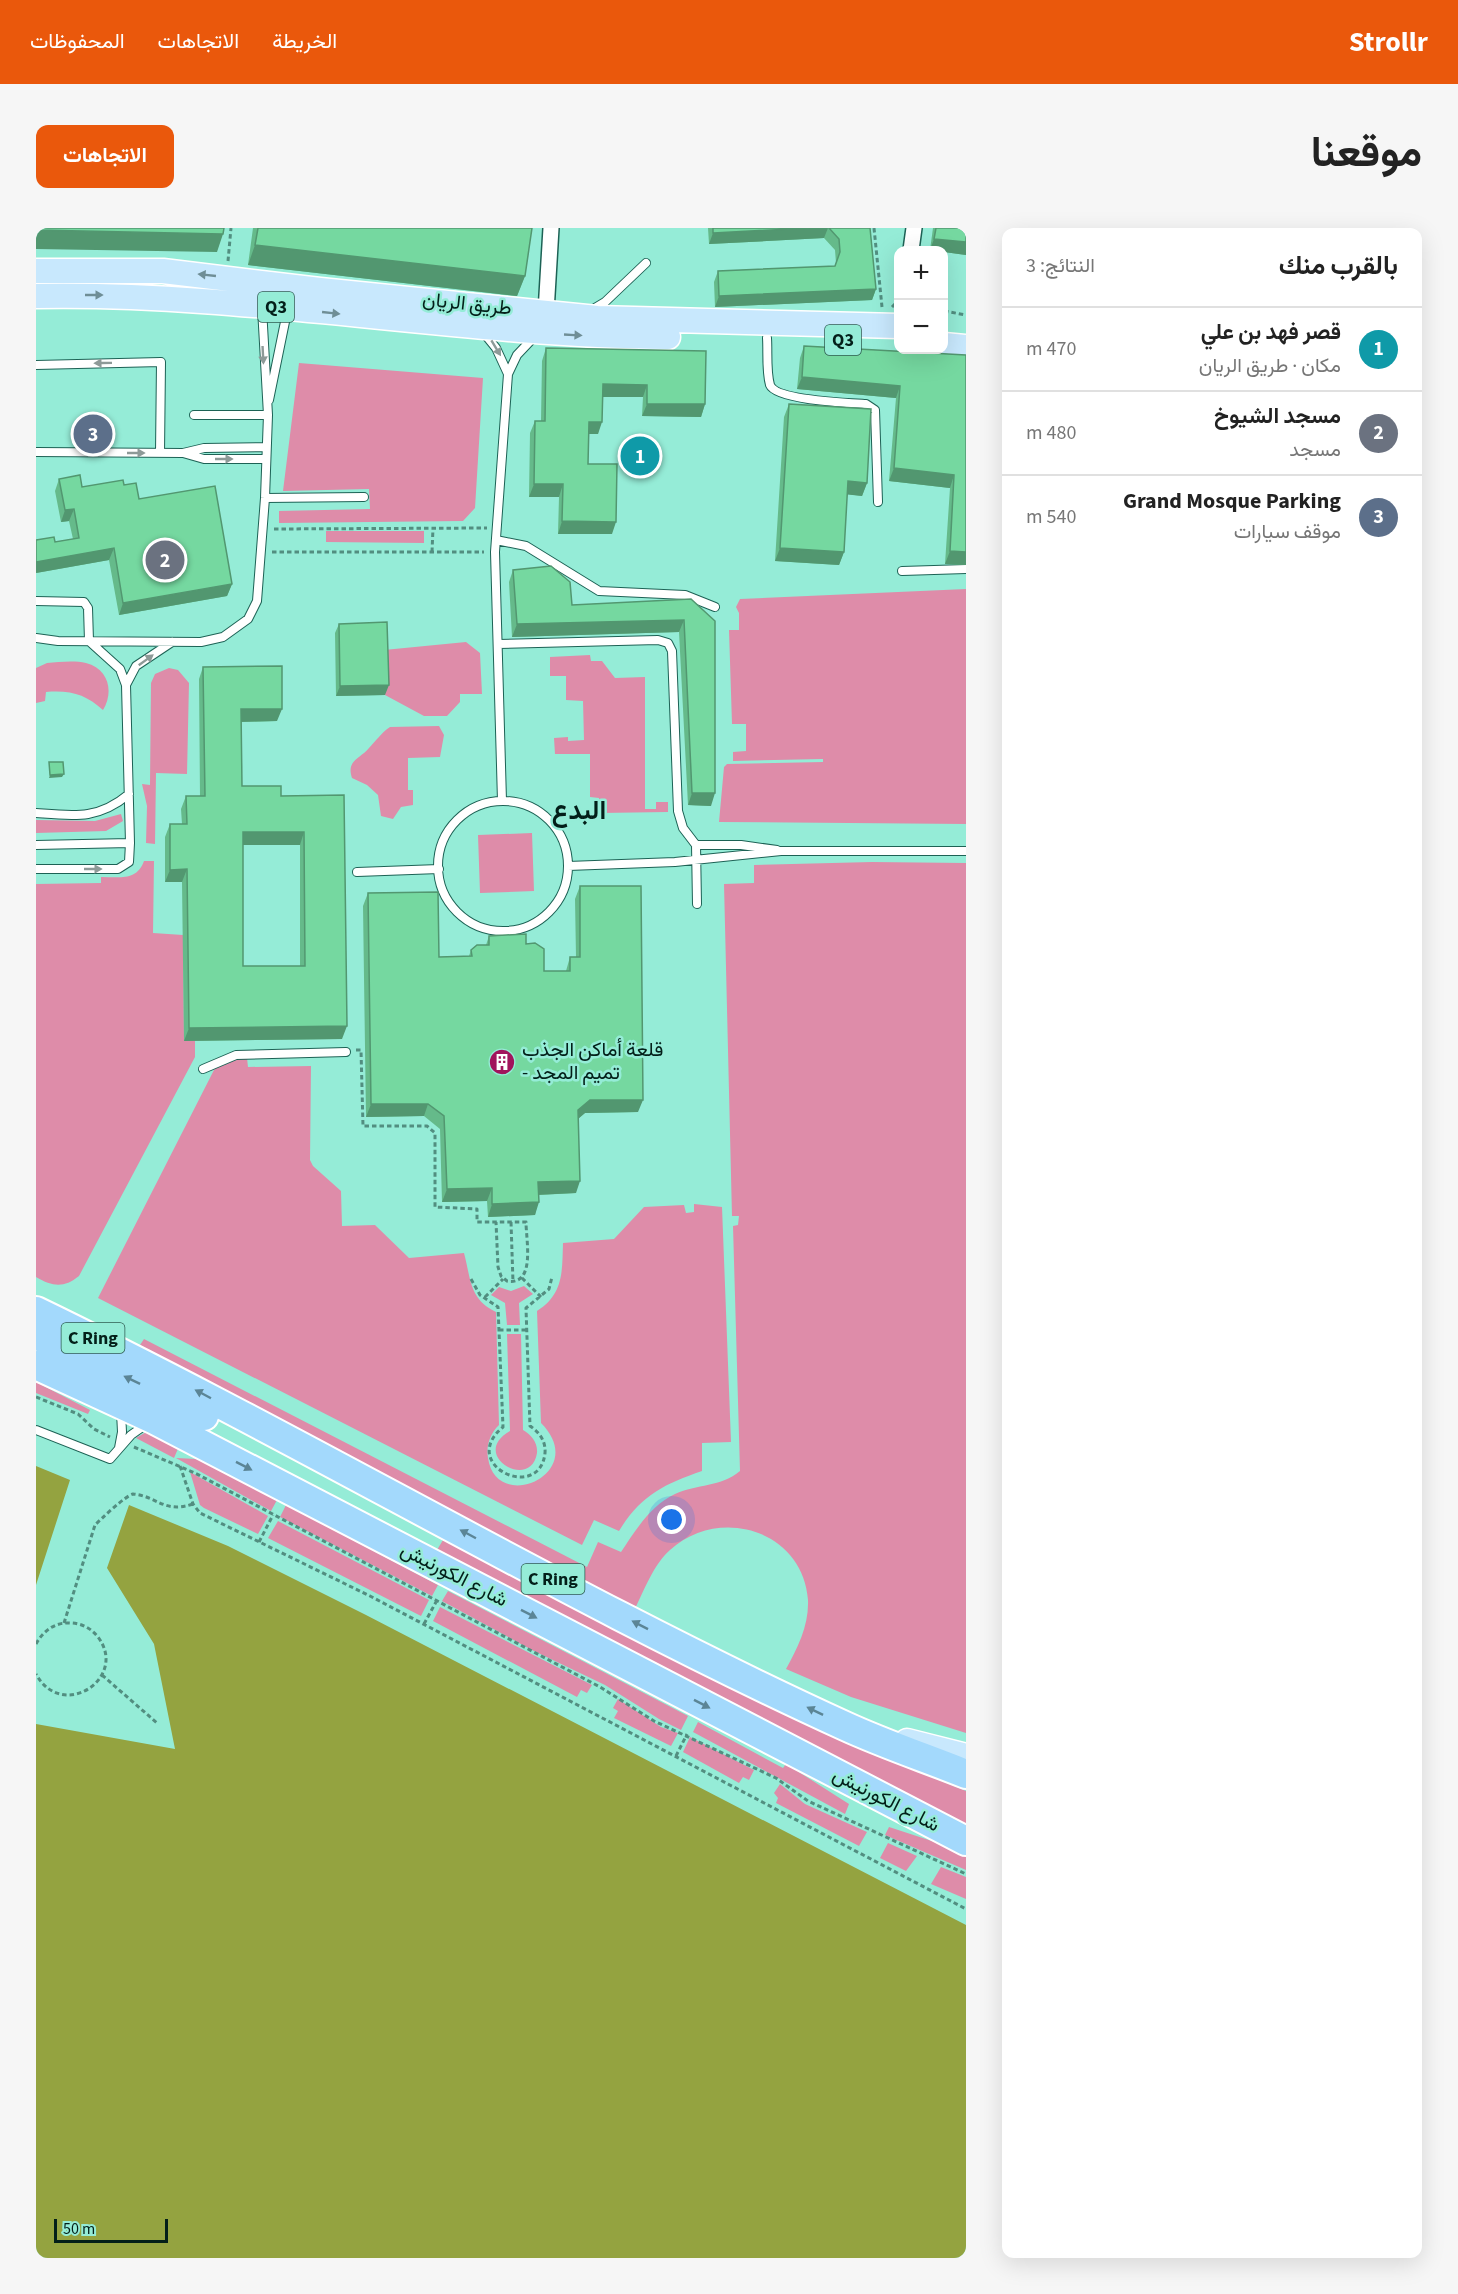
<!DOCTYPE html>
<html lang="ar">
<meta charset="utf-8">
<style>
:root{--surface:#fff;--page:#f6f6f6;--text:#222;--muted:#767676;--line:#e0e0e0;--accent:#ea580c}
body{margin:0;font-family:"Source Sans 3",Vazirmatn,sans-serif;background:var(--page);color:var(--text);direction:rtl}
.controls{position:absolute;right:18px;top:18px;display:grid;overflow:hidden;border-radius:12px;box-shadow:0 6px 24px #0002}
.controls button{width:54px;height:54px;display:grid;place-items:center;padding:0;border:0;border-bottom:2px solid var(--line);background:var(--surface);color:var(--text);font:30px sans-serif}
.scale{position:absolute;left:18px;bottom:15px;width:114px;box-sizing:border-box;padding-left:6px;border:3px solid #031f19;border-top:0;font-size:16px;line-height:21px;white-space:nowrap;color:#031f19;-webkit-text-stroke:4px #95ecd7;paint-order:stroke}
.you{position:absolute;left:636px;top:1292px;width:21px;height:21px;margin:-15px;border:4px solid #fff;border-radius:50%;background:#1a73e8;box-shadow:0 0 0 9px #1a73e833}
.badge{display:grid;place-items:center;width:39px;height:39px;border-radius:50%;background:var(--accent);color:#fff;font-size:20px;font-weight:700}
.pin{position:absolute;translate:-50% -50%;border:3px solid #fff;box-shadow:0 2px 6px #0006}
.list{margin:0;padding:0;list-style:none}
h2{display:flex;justify-content:space-between;align-items:center;height:78px;margin:0;padding:0 24px;font-size:26px}
h2 small{font-size:20px;font-weight:400;color:var(--muted)}
.list li{display:grid;grid-template-columns:39px 1fr auto;gap:18px;align-items:center;box-sizing:border-box;height:84px;padding:0 24px;border-top:2px solid var(--line)}
.list b{display:block;font-size:22px;white-space:nowrap}
.list p{margin:0;font-size:20px;white-space:nowrap;color:var(--muted)}
.list em{font-size:20px;font-style:normal;color:var(--muted)}
.map{position:relative;flex:none;width:930px;height:2030px;overflow:hidden;direction:ltr;border-radius:12px}
header{display:flex;align-items:center;gap:36px;box-sizing:border-box;height:84px;padding:0 30px;background:var(--accent);color:#fff}
header strong{font-size:28px}
nav{display:flex;gap:33px;margin-inline-start:auto;font-size:21px}
.intro{display:flex;align-items:center;justify-content:space-between;box-sizing:border-box;height:144px;padding:0 36px}
h1{margin:0;font-size:42px}
.button{padding:15px 27px;border-radius:12px;background:var(--accent);color:#fff;font-size:21px;font-weight:700}
main{display:flex;gap:36px;padding:0 36px}
aside{flex:1;background:var(--surface);border-radius:12px;box-shadow:0 6px 24px #0002}
.map>svg:first-child{display:block}
</style>
<header>
<strong>Strollr</strong>
<nav><a>الخريطة</a><a>الاتجاهات</a><a>المحفوظات</a></nav>
</header>
<div class="intro"><h1>موقعنا</h1><a class="button">الاتجاهات</a></div>
<main>
<aside>
<h2>بالقرب منك<small>النتائج: 3</small></h2>
<ul class="list">
<li><span class="badge" style="background:#0f9aa8">1</span><div><b>قصر فهد بن علي</b><p>مكان · طريق الريان</p></div><em>470 m</em></li>
<li><span class="badge" style="background:#6b7280">2</span><div><b>مسجد الشيوخ</b><p>مسجد</p></div><em>480 m</em></li>
<li><span class="badge" style="background:#5c6f8a">3</span><div><b>Grand Mosque Parking</b><p>موقف سيارات</p></div><em>540 m</em></li>
</ul>
</aside>
<div class="map">
<svg width="930" height="2030" viewBox="0 0 930 2030">
<rect width="100%" height="100%" fill="#95ecd7"/>
<path fill="#de8ca9" d="M263 135 447 150 439 280 427 293 243 295V283L334 281 333 261 247 263Z
M290 303H388V315L290 314Z
M930 361V596L683 594 688 539 691 536 787 534V531L697 533V524L710 523V496H696L693 402H703V385L700 379 704 371Z
M430 414 444 425 446 466H424V474L411 488H388L349 467 348 422Z
M554 427 555 433H566L579 450 609 449V581H620V574H632V584L564 585 563 570 554 569V526H519L518 510 532 509V513L548 512 547 473 530 472V448H514V429Z
M11 435C23 434 38 432 50 435 73 441 78 464 67 482 50 467 36 462 10 464L9 473 0 475V440Z
M133 440 142 442 153 455 151 546 120 545 119 616 110 615 111 578 106 556 114 557 115 455 119 446Z
M403 498 408 507 404 529 372 530V562H377V577L365 579 357 591 345 588 342 567 331 557 316 550C310 532 324 531 333 520 340 513 345 505 354 499Z
M85 586 87 593 70 603 0 605V592L59 593Z
M496 605 498 663 444 665 442 607Z
M108 633H118L117 705 147 707 148 812 159 813V829L43 1048C28 1060 17 1059 0 1049V656L65 655V649C84 649 101 653 108 633Z
M836 634 930 635V1505L815 1469 750 1441C762 1419 773 1397 772 1372 767 1302 683 1277 634 1322 618 1336 608 1362 599 1381L104 1117 108 1111 551 1339 562 1314 585 1324C599 1303 615 1277 639 1266 661 1256 685 1259 704 1243L697 998 702 997 703 988H696L688 656 718 655V637Z
M211 830 212 839 275 838 274 932 277 938 305 963 306 998 339 997 373 1030 428 1025C435 1051 433 1071 460 1084L463 1197C454 1206 450 1217 452 1230 460 1287 555 1245 505 1195L501 1083C528 1066 526 1043 527 1015L578 1011 608 979 648 977 650 985 658 984V976L686 979 695 1214 666 1215V1243C628 1256 604 1268 583 1303L558 1292 546 1317 62 1070 178 842 185 835Z
M488 1058 497 1066 483 1075 484 1097H471L469 1075 455 1067 463 1059 475 1063Z
M471 1106H485L487 1202C495 1207 502 1214 501 1225 495 1264 432 1227 474 1203Z
M0 1154 54 1182 52 1186 0 1165Z
M112 1203 144 1216 138 1230 100 1210Z
M140 1230 161 1231 241 1272 235 1283Z
M154 1244 232 1288 222 1306 168 1280 164 1277Z
M250 1277 402 1357 396 1368 244 1289Z
M242 1293 393 1372 385 1388 232 1310Z
M407 1312 531 1377 818 1517 930 1563V1599L401 1322Z
M412 1363 652 1488 645 1502 623 1491 569 1457 496 1422 406 1373Z
M404 1379 556 1457 551 1465 545 1462 541 1469 397 1393Z
M582 1471 625 1499 642 1505 635 1518 578 1490 582 1483 577 1480Z
M662 1494 747 1540 750 1536 755 1539 813 1576 809 1586 657 1504Z
M654 1509 718 1542 713 1552 707 1549 703 1555 647 1524Z
M744 1556 769 1576 831 1604 823 1618 740 1575 742 1570 738 1565Z
M853 1599 902 1615 930 1629V1642L849 1607Z
M852 1615 881 1628 870 1643 844 1630Z
M905 1639 930 1649V1671L895 1656Z"/>
<path fill="#94a340" d="M0 1238 34 1252 0 1357Z
M93 1277 192 1318 330 1387 930 1697V2030H0V1496L139 1521 118 1416 71 1340Z"/>
<g fill="none" stroke-linecap="round" stroke-linejoin="round">
<g stroke="#1d6255" stroke-width="10">
<path id="lane" d="M554 83 569 74 610 35
M447 104 460 120 472 146
M731 110C732 124 730 143 734 157 740 172 813 175 830 176L839 182 842 274
M0 137 125 134 124 225
M233 172 251 84
M158 187H232
M0 224 147 225 168 220 230 219
M147 225 168 231H230
M229 270 328 269
M460 312 490 318 563 363 649 367 679 379
M866 343 930 341
M0 373 48 374 52 380 53 413 84 441 90 457 94 615 93 634 82 641H0
M0 410 22 413 165 414 187 409 212 391 221 373 229 270 232 187 226 80
M462 416 622 412 632 415 636 423 642 583 647 600 660 617 661 676
M90 457 100 438 136 414
M466 573 459 324 472 146 481 127 499 108
M402 638a65 65 0 1 1 130 0a65 65 0 1 1-130 0Z
M0 585C38 588 62 592 93 566
M0 617 94 615
M660 617H705L741 622
M532 638 639 634 745 623H930
M321 644 403 641
M167 841 200 827 310 824
M0 1202 74 1231 95 1207 112 1195
M83 1220 86 1204 85 1184"/>
</g>
<g stroke="#1d6255" stroke-width="18">
<path id="street" d="M875 22 878 0
M510 84 515 0"/>
</g>
<g stroke="#fff" stroke-width="27">
<path id="primary" d="M0 43H127L284 62 561 90 862 98
M0 68C212 64 420 107 632 109
M908 117 930 119
M871 1513 930 1528"/>
</g>
<g stroke="#fff" stroke-width="32">
<path id="highway" d="M0 1083C273 1215 533 1372 809 1498 848 1516 890 1530 930 1546
M0 1107 168 1188
M0 1137 119 1192 930 1613"/>
</g>
<path stroke="#528e80" stroke-width="3" stroke-dasharray="4.5 3" stroke-linecap="butt" d="M838 0 846 79
M192 33 195 0
M856 79 861 74 862 63
M908 83 930 87
M238 301 451 300
M236 324H448
M396 324 397 300
M320 822H325L327 898H391L399 905V979L441 981V994H490C490 1012 500 1058 471 1053L465 1048 462 1039 460 994
M475 994 477 1054
M486 1050 505 1069
M435 1051 444 1067 462 1079 467 1199C421 1237 504 1275 509 1225 510 1213 503 1204 494 1198L490 1080 513 1061 516 1049
M449 1069 467 1051
M463 1102H491
M0 1169 42 1186 58 1201 74 1209
M98 1219 159 1245 564 1459 618 1493 740 1550 772 1573 930 1646
M144 1238 157 1276 164 1285 334 1368 930 1681
M223 1314 237 1287
M28 1395 59 1297C65 1291 89 1268 97 1266 121 1268 128 1286 157 1276
M388 1396 400 1374
M0 1416C7 1403 19 1394 34 1395 45 1395 55 1400 62 1409 93 1450 26 1494 0 1446
M66 1447 121 1495
M640 1528 651 1506"/>
<use href="#lane" stroke="#fff" stroke-width="8"/>
<use href="#street" stroke="#fff" stroke-width="15"/>
<use href="#primary" stroke="#c8e8fd" stroke-width="24"/>
<use href="#highway" stroke="#a3d9fc" stroke-width="28"/>
</g>
<path fill="#65ba8a" fill-rule="evenodd" d="M217 0H496L489 48 481 68 212 37Z
M672 0H834L840 61 836 72 679 79 678 54 682 43 799 38 800 35 799 22 788 10 673 16Z
M897 0H930V27L894 22Z
M768 118 930 127V337L909 336 914 260 853 253 860 170 761 161 764 130Z
M510 120 669 176 665 189 606 188 607 169H567L562 206H553L552 236 576 306H522L523 269H493L494 205 499 193H505L506 133Z
M753 176 831 255 826 268 811 266 808 324 803 337 739 333 748 189Z
M23 251 46 259 88 257 196 356 191 368 83 387 73 332 0 345 19 314 37 311 33 293 25 294 19 263Z
M477 342 536 377 655 371 675 578 652 577 643 404 476 409 473 354Z
M303 396 349 467 300 468 299 405Z
M167 439 241 493 205 494 206 558 245 568 308 567 306 811 148 813 146 654H129V609L134 596H146L145 581 150 568H164L163 451ZM207 617H264V738H207Z
M544 658 602 884 549 885 542 891 540 965 503 967 499 987 452 989 451 973 406 974 404 901 388 888 330 889 327 678 332 665 403 729 433 728 435 722 450 717 453 708 490 716 508 743H530L534 729H540L539 671Z"/>
<path fill="#529770" d="M774 0H792L788 10 673 16 677 5Z
M0 2 187 6 181 24 0 21Z
M898 11 930 14V27L908 24V22H894Z
M219 17 489 48 481 68 212 37Z
M840 61 836 72 679 79 683 68Z
M766 149 864 158 860 170 761 161Z
M567 156 611 157 607 169H562Z
M611 176H669L665 189 606 188Z
M553 194H566L562 206H548Z
M858 240 918 247 914 260 853 253Z
M812 253 831 255 826 268 807 266Z
M498 256H527L523 269H493Z
M38 281 33 293 25 294 29 282Z
M526 293 580 294 576 306H522Z
M78 320 73 332 0 345V334Z
M744 320 808 324 803 337 739 333Z
M914 323 930 324V337L909 336Z
M196 356 191 368 83 387 87 375Z
M648 392 643 404 476 409 481 396Z
M353 457 349 467 300 468 304 458Z
M205 481H246L241 493 200 494Z
M28 546 26 549 13 550 14 547Z
M656 565H679L675 578 652 577Z
M207 604H268L264 617H202Z
M151 641 146 654H129L134 642Z
M311 798 306 811 148 813 153 800Z
M554 872H607L602 884 549 885 537 895 542 882Z
M335 876H392L388 888 330 889Z
M544 953 540 965 498 967 502 954Z
M456 960 451 973 406 974 411 961Z
M503 974 499 987 452 989 456 976Z"/>
<path fill="#75d8a0" stroke="#529770" stroke-width="1.5" fill-rule="evenodd" d="M0 0H188L187 6 0 2Z
M222 0H496L489 48 219 17Z
M677 0H774L677 5Z
M793 0H834L840 61 683 68 682 43 799 38 804 24 803 11Z
M900 0H930V14L898 11Z
M768 118 930 127V324L914 323 918 247 858 240 864 158 766 149Z
M510 120 670 123 669 176H611V157L567 156 566 194H553L552 236H581L580 294 526 293 527 256H498L499 193H509Z
M753 176 835 181 831 255 812 253 808 324 744 320Z
M44 247 46 259 87 252 88 257 100 255 103 271 179 258 196 356 87 375 78 320 0 334V312L18 309 19 314 43 310 38 281 29 282 23 251Z
M515 338 534 354 536 377 655 371 679 393V565H656L648 392 481 396 477 342Z
M351 394 353 457 304 458 303 396Z
M246 438V481H205L206 558H245V568L308 567 311 798 153 800 151 641 134 642V596H151L150 568H169L167 439ZM207 604H268L269 738H207Z
M13 534H27L28 546 14 547Z
M544 658H605L607 872H554L542 882 544 953 502 954 503 974 456 976V960L411 961 408 888 392 876H335L332 665 402 664 403 729 436 728 435 722 441 717H453V708L490 706V716L499 715 508 721V743H534V729H544Z"/>
<defs><path id="oneway-solid" d="M-6-.8H1V-3.2L6.5 0L1 3.2V.8H-6Z" transform="scale(1.5)"/></defs>
<g fill="#6f8e96">
<use href="#oneway-solid" transform="translate(171 47) rotate(-174)"/>
<use href="#oneway-solid" transform="translate(58 67)"/>
<use href="#oneway-solid" transform="translate(295 85) rotate(6)"/>
<use href="#oneway-solid" transform="translate(537 107) rotate(3)"/>
</g>
<g fill="#8e9a98">
<use href="#oneway-solid" transform="translate(460 120) rotate(59)"/>
<use href="#oneway-solid" transform="translate(227 127) rotate(87)"/>
<use href="#oneway-solid" transform="translate(67 135) rotate(179)"/>
<use href="#oneway-solid" transform="translate(100 225)"/>
<use href="#oneway-solid" transform="translate(188 231)"/>
<use href="#oneway-solid" transform="translate(110 432) rotate(-36)"/>
<use href="#oneway-solid" transform="translate(57 641)"/>
</g>
<g fill="#5b8596">
<use href="#oneway-solid" transform="translate(96 1152) rotate(-154)"/>
<use href="#oneway-solid" transform="translate(167 1166) rotate(-152)"/>
<use href="#oneway-solid" transform="translate(208 1238) rotate(27)"/>
<use href="#oneway-solid" transform="translate(432 1306) rotate(-152)"/>
<use href="#oneway-solid" transform="translate(493 1386) rotate(27)"/>
<use href="#oneway-solid" transform="translate(604 1397) rotate(-153)"/>
<use href="#oneway-solid" transform="translate(666 1476) rotate(27)"/>
<use href="#oneway-solid" transform="translate(779 1483) rotate(-154)"/>
</g>
<defs>
<g id="building-disc" transform="scale(1.35)"><circle r="9.5" fill="#a1145c" stroke="#95ecd7"/><path d="M-4-6H4V6H1V3H-1V6H-4ZM-2.5-4.3h1.7v1.8h-1.7ZM.8-4.3h1.7v1.8H.8ZM-2.5-1h1.7V.8h-1.7ZM.8-1h1.7V.8H.8Z" fill="#fff"/></g>
</defs>
<g fill-rule="evenodd">
<use href="#building-disc" x="466" y="834"/>
</g>
<g text-anchor="middle" dominant-baseline="central" stroke-width="5" stroke-linejoin="round" paint-order="stroke">
<g fill="#95ecd7" stroke="#2f5c52" stroke-width="1.5">
<rect x="222" y="64" width="36" height="30" rx="4.5"/>
<rect x="789" y="97" width="36" height="30" rx="4.5"/>
<rect x="25.5" y="1095" width="63" height="30" rx="4.5"/>
<rect x="485.5" y="1336" width="63" height="30" rx="4.5"/>
</g>
<g font-size="18" font-weight="bold" fill="#031f19">
<text x="240" y="79">Q3</text>
<text x="807" y="112">Q3</text>
<text x="57" y="1110">C Ring</text>
<text x="517" y="1351">C Ring</text>
</g>
<g font-size="20" fill="#031f19" stroke="#95ecd7">
<text transform="translate(431 76) rotate(6)">طريق الريان</text>
<text transform="translate(418 1347) rotate(27)">شارع الكورنيش</text>
<text transform="translate(850 1572) rotate(27)">شارع الكورنيش</text>
</g>
<g font-size="20" fill="#031f19" stroke="#95ecd7" text-anchor="start">
<text x="486" y="822">قلعة أماكن الجذب<tspan x="486" dy="23">- تميم المجد</tspan></text>
</g>
<g font-size="26" font-weight="bold" fill="#031f19" stroke="#95ecd7">
<text x="543" y="582">البدع</text>
</g>
</g>
</svg>
<div class="controls">
<button>+</button>
<button>−</button>
</div>
<div class="scale">50 m</div>
<div class="you"></div>
<div class="pin badge" style="left:604px;top:228px;background:#0f9aa8">1</div>
<div class="pin badge" style="left:129px;top:332px;background:#6b7280">2</div>
<div class="pin badge" style="left:57px;top:206px;background:#5c6f8a">3</div>
</div>
</main>
